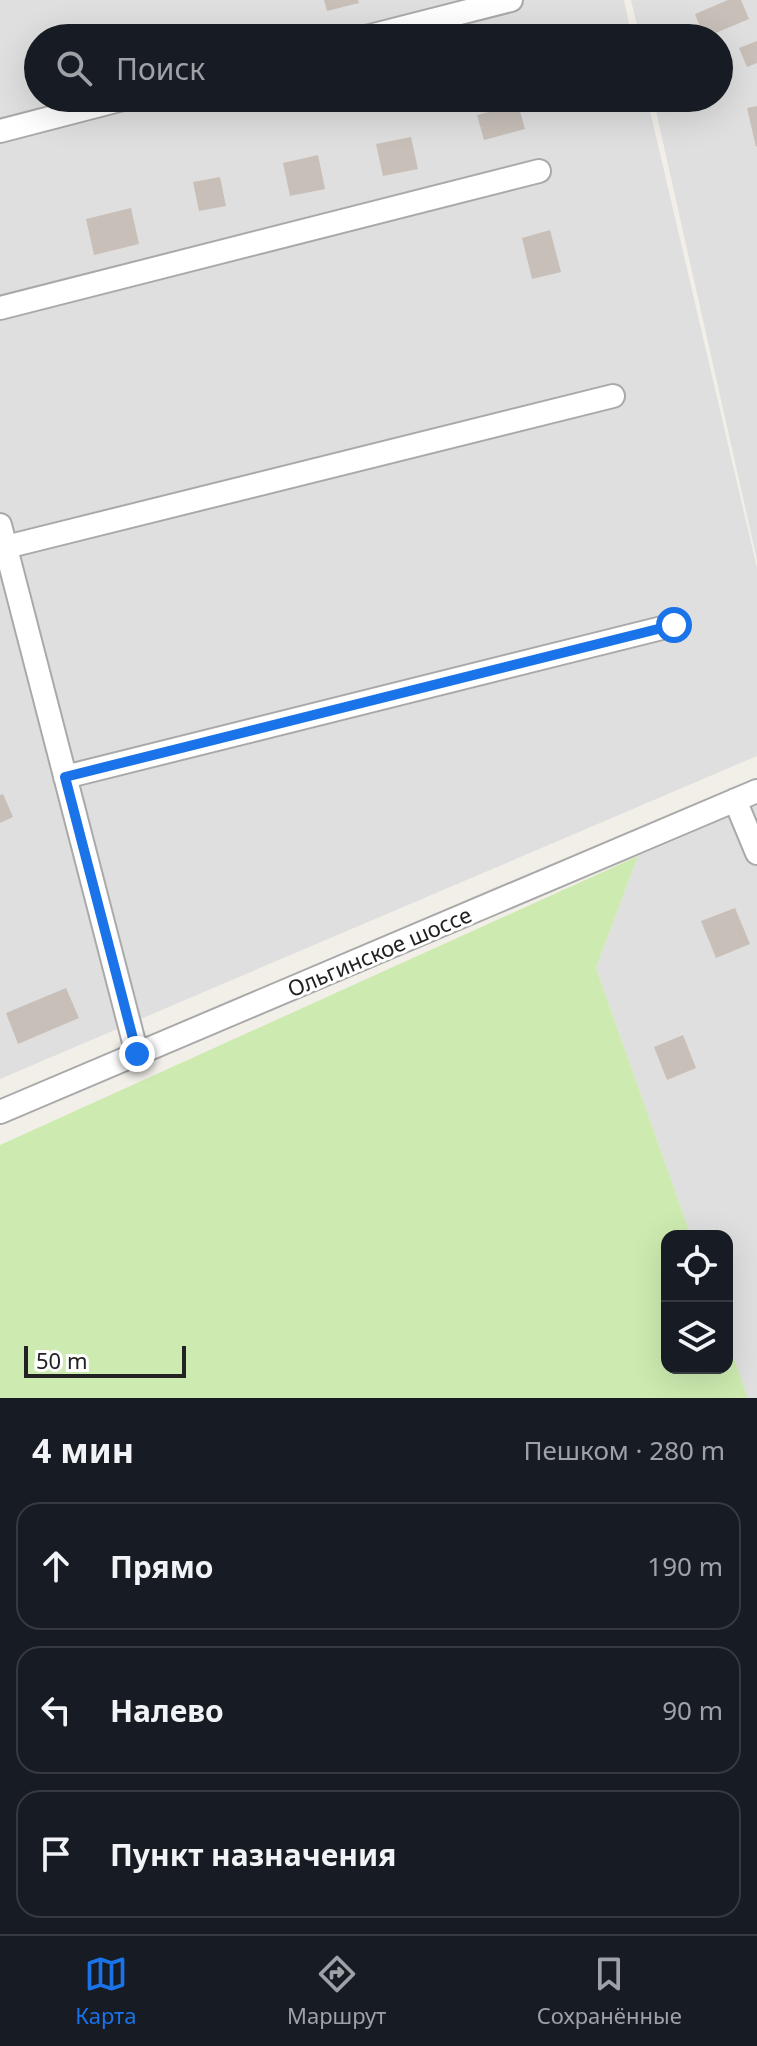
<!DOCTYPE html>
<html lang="ru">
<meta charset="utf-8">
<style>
:root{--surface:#171b24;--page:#20242c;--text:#f1f3f6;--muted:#9ea1a6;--line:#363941;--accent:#1a73e8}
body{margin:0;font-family:"Noto Sans",sans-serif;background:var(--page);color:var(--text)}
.controls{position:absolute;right:24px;bottom:24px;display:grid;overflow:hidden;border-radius:16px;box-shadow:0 8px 32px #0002}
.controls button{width:72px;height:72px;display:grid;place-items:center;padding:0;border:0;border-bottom:2px solid var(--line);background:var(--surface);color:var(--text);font:40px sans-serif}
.scale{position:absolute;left:24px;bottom:20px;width:162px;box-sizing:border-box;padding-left:8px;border:4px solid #222;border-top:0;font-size:22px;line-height:28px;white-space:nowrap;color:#222;-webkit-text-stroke:6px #fff;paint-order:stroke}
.stop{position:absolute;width:24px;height:24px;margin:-18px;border:6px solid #1a73e8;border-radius:50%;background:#fff}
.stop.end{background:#1a73e8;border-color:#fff;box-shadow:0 2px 8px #0008}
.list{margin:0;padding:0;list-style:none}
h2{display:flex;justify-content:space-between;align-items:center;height:104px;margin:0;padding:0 32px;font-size:34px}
h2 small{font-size:26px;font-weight:400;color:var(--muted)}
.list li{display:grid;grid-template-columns:52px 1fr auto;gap:24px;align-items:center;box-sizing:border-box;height:128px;margin:0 16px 16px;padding:0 16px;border:2px solid var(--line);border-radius:24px}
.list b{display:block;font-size:30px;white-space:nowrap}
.list em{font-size:26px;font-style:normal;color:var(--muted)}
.icon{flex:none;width:44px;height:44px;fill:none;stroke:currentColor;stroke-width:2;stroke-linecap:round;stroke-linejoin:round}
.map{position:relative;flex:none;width:757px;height:1398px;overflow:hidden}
.search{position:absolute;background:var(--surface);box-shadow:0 8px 32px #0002;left:24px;right:24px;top:24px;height:88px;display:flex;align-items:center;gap:20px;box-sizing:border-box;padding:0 28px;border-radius:44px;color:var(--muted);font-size:30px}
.sheet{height:536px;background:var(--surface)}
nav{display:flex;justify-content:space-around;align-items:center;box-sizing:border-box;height:112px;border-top:2px solid var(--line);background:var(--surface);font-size:22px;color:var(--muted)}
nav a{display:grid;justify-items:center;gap:4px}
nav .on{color:var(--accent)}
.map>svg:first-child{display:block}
</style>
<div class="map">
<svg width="757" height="1398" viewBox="0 0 757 1398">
<rect width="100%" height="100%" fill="#f2efe9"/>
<path fill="#e0dfdf" d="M0 0H624L632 38H38V98H647L757 568V756L0 1079Z
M631 0H757V560L653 98H719V38H640Z
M757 805V1398H748L727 1339V1236H691L596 968 638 856Z"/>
<path fill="#cdebb0" d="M638 856 596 968 691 1236H667V1368H727V1339L748 1398H0V1145Z"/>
<path fill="#c7bfb8" d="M324 0H358L359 3 327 11Z
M728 0H741L749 19 704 38 695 14Z
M757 41V63L747 67 739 48Z
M518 104 525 129 484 140 477 115Z
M757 106V146L756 147 747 108Z
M411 137 418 169 383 176 376 144Z
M318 155 325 189 290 196 283 163Z
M220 177 226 206 199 211 193 182Z
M131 208 139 244 94 255 86 219Z
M550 230 561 272 532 279 522 238Z
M3 794 13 817 0 823V795Z
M735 908 750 944 716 958 701 921Z
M66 988 79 1018 18 1044 6 1013Z
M683 1035 696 1068 667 1080 654 1047Z"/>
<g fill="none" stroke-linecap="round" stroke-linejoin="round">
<g stroke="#a9a9a9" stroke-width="26">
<path id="minor" d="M362 38 511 0
M0 131 127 98
M0 308 539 171
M0 525 137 1054
M6 547 613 396
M65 777 674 625
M735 800 757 853
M0 1112 757 791"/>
</g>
<use href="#minor" stroke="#fff" stroke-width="22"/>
</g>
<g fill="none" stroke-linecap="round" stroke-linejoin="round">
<path stroke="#1a73e8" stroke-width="10" d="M137 1054 65 777 674 625"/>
</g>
<g text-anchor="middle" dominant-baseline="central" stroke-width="6" stroke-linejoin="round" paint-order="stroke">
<g font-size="22" fill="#222" stroke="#fff">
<text transform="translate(379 951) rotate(-23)">Ольгинское шоссе</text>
</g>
</g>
</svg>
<div class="controls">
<button><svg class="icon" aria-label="locate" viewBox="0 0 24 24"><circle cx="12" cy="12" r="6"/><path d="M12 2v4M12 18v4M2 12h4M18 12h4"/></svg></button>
<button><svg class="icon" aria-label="layers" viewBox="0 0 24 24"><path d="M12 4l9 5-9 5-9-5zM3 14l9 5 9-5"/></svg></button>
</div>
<div class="scale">50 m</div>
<div class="stop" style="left:674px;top:625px"></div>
<div class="stop end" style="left:137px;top:1054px"></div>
<div class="search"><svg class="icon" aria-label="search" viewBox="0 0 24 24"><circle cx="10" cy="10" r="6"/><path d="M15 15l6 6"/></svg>Поиск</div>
</div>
<section class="sheet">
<h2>4 мин<small>Пешком · 280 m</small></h2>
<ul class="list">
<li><svg class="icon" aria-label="ahead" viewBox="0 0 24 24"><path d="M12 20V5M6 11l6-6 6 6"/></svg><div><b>Прямо</b></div><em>190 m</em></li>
<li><svg class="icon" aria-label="left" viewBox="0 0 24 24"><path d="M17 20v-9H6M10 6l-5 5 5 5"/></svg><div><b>Налево</b></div><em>90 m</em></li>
<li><svg class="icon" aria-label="arrive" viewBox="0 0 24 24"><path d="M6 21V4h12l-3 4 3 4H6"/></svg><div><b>Пункт назначения</b></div></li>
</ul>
</section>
<nav>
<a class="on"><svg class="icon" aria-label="map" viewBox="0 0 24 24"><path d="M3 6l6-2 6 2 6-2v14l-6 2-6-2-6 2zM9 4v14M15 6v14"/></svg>Карта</a>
<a><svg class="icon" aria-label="directions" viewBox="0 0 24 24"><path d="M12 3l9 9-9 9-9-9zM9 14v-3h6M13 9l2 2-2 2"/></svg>Маршрут</a>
<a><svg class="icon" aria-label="saved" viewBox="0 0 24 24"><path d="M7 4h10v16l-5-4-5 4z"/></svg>Сохранённые</a>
</nav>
